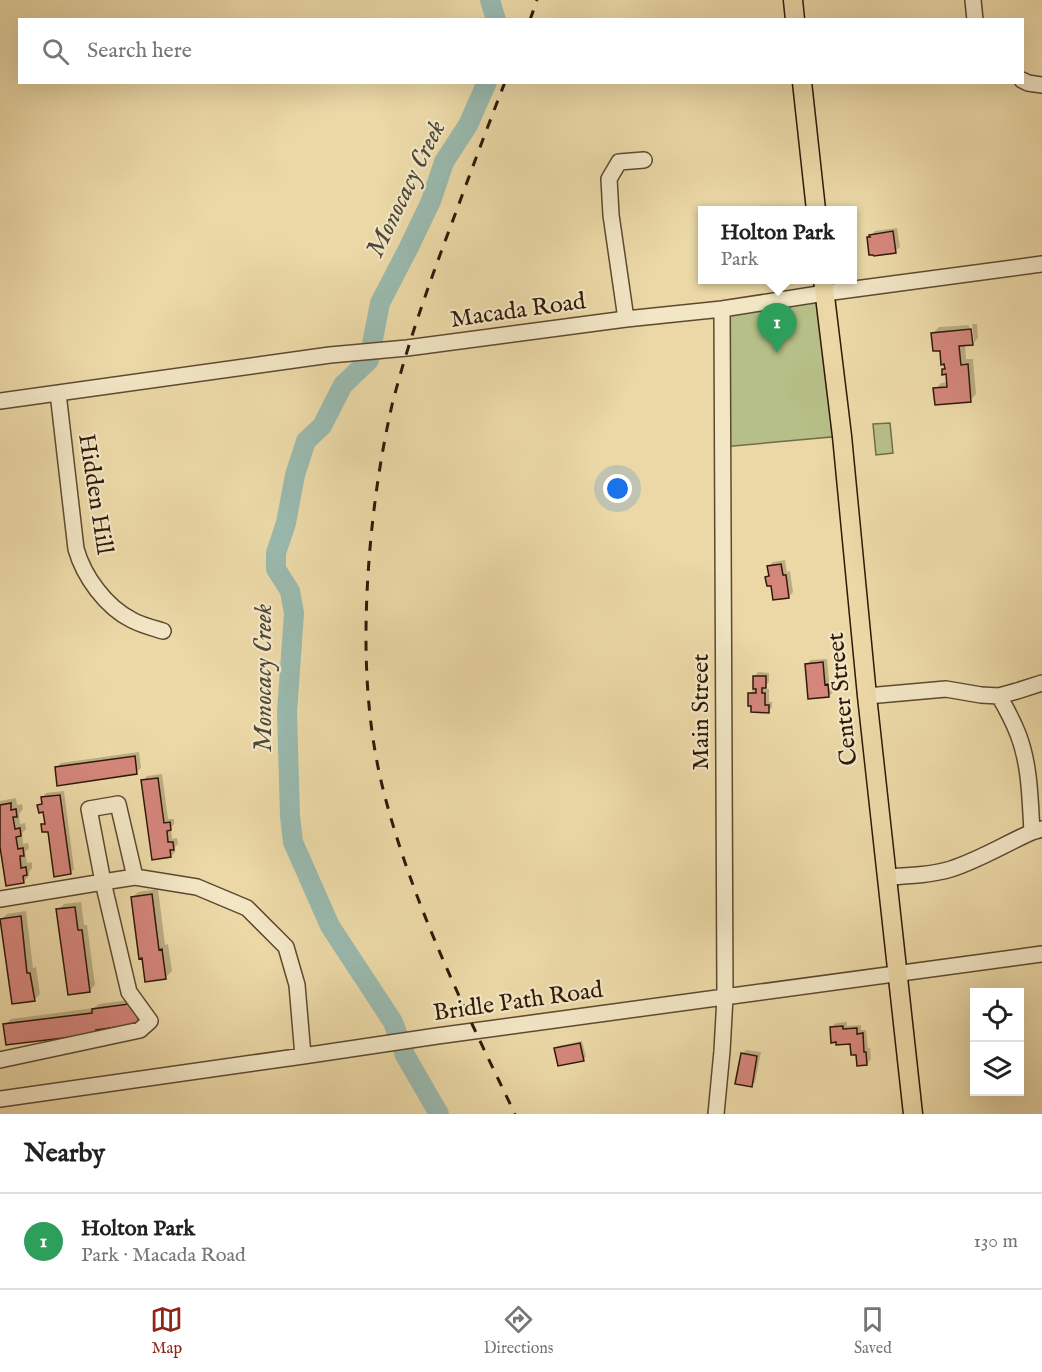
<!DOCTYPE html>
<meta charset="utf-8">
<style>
:root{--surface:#fff;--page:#f6f6f6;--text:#222;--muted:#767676;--line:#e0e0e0;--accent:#8f2418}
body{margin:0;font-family:"IM FELL English",serif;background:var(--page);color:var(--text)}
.controls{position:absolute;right:18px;bottom:18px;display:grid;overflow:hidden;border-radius:0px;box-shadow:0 6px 24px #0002}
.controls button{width:54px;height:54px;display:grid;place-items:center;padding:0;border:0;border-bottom:2px solid var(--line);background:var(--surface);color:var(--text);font:30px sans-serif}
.you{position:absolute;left:618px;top:489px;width:21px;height:21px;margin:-15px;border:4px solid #fff;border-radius:50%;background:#1a73e8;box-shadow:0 0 0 9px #1a73e833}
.badge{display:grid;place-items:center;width:39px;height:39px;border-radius:50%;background:var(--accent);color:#fff;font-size:20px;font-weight:700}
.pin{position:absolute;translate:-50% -50px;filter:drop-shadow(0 2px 3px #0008)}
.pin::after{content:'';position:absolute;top:32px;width:21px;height:18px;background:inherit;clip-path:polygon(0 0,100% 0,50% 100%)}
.popup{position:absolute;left:698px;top:206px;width:159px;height:78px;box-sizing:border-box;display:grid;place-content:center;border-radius:0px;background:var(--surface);filter:drop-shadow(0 2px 4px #0005);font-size:20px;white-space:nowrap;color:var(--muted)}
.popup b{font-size:22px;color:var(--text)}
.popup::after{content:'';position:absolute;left:50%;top:100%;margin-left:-12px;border:12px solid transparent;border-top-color:var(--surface)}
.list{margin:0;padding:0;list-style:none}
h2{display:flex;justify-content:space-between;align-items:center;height:78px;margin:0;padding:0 24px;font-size:26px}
h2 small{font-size:20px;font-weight:400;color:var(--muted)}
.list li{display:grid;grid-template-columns:39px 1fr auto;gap:18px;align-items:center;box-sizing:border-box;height:96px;padding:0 24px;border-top:2px solid var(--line)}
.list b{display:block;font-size:22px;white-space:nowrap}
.list p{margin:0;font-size:20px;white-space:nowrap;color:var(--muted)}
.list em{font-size:20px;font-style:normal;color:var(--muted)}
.icon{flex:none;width:33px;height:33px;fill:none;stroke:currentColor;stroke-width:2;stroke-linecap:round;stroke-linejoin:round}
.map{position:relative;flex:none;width:1042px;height:1114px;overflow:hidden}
.search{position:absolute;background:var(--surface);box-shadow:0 6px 24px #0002;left:18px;right:18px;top:18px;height:66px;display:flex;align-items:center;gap:15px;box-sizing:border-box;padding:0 21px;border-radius:0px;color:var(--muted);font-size:22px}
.sheet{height:174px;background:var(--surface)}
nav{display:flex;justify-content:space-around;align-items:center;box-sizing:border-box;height:84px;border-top:2px solid var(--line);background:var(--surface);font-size:16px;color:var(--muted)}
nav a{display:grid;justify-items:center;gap:3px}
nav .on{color:var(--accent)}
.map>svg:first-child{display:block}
</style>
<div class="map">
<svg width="1042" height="1114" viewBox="0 0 1042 1114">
<rect width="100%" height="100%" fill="#ebd8a6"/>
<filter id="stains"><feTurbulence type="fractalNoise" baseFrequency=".00333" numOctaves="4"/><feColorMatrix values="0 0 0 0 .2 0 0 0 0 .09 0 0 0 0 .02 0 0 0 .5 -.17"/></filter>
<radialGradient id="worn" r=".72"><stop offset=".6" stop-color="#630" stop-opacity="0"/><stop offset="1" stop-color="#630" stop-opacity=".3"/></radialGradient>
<path fill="#b6bf87" stroke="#726c48" stroke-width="1.5" d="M825 293 842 436 722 447V309Z
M890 423 893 453 876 455 873 424Z"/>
<path fill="#0003" d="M897 228 900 247 895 251 868 238 875 231Z
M972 324H977L978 338 972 344H965L966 359H973L976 394 970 400 935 389 941 383 948 382 947 373 943 370 946 367 941 349 933 333 939 327 969 325 971 341H974Z
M785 560 787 572 790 571 793 592 789 597 772 584 767 577 770 574 769 566 773 562Z
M827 659 829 681H832L833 692 829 696 807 664 811 660Z
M758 672 769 673V682L765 686V689H769V702H772V707L768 711 749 694 754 689V677Z
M139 752 141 768 136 772 56 768 61 763Z
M162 774 168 819H174V824L171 828 172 839 177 838 178 844 174 848 175 852 171 856 143 781 147 776Z
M64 791 74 869 70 873 49 830 42 825 46 821 45 811 39 805 43 802 42 798 46 793Z
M16 798 17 805 22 804 23 809 19 814 20 824 25 823 26 829 22 833 23 844 28 843 29 848 25 852 27 863 32 862V868L29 872V876L23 882 0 840V801Z
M158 889 165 945 168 944 172 971 166 977 132 898 138 892Z
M81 902 84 925H87L95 985 89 991 58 910 64 904Z
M26 911 33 968 36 967 40 994 34 1000 1 920 7 914Z
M142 998 144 1016 138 1022 101 1028 95 1033 5 1025 11 1019 94 1008 99 1004Z
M847 1022V1026L861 1025V1030H866L868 1048H870L871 1059 867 1064 858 1054 851 1042 831 1027 836 1023Z
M582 1041 586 1057 583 1059 555 1048 558 1046Z
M746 1050 761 1052 755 1082 751 1086 742 1054Z"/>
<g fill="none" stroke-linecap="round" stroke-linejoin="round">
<path stroke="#99b9ae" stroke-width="20" d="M490 0 496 20
M439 1114 405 1055 393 1022 330 926 293 842 290 816 287 712 294 613 290 591 276 569V553L286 523 295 475 306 441 322 426 343 385 369 360 380 303 408 249 431 201 444 162 468 125 487 82"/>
</g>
<path fill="#d4867b" stroke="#2f1908" stroke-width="1.5" d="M893 231 896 253 874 256 873 255H869L867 237H870L869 235Z
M971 329 973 345 959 346 961 365 968 364 971 402 935 405 933 388 947 387 946 374 942 375V369H945L944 364 941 365 940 351H933L931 333Z
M781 564 783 575H786L789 598 773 600 771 586H767L765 577 769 576 767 566Z
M823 662 825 685 828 684 829 697 808 699 805 664Z
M753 676H766V688H762V693H765V705H769V713L751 712V706H748V693H756V689H753Z
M135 756 137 774 57 786 55 767Z
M158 778 164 823 170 822 171 830 167 831 168 842H173L174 850H170L171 857 152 860 141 780Z
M60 795 71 874 54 877 48 832H42L41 824H45L43 812 39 813 37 805 42 804 41 797Z
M11 803V810L16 809 17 817H13L15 829 20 828 21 836 16 837 18 849 23 848 24 856H20L21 868 26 867 27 875 23 876 24 883 6 886 0 847V805Z
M152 894 159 950 162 949 166 979 145 982 142 958 139 959 131 897Z
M75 907 78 930H82L90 992 68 995 56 909Z
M21 916 27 973H30L35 1001 12 1004 0 919Z
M136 1003 139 1024 96 1030V1034L6 1045 3 1024 92 1013V1009Z
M843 1026V1029L857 1028V1034L863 1033 864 1052H866L867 1065 857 1066 856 1055H851L850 1044 836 1045V1042L831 1043 830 1027Z
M580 1043 584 1061 558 1066 554 1048Z
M741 1053 757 1056 752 1087 735 1084Z"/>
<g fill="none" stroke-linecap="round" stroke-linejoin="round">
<g stroke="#5e4930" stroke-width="18">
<path id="minor" d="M973 0 975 20
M1022 80 1028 83 1042 85
M626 319 611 215 609 179 619 162 644 160
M58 393 76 549C84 577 106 607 132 620 141 625 153 628 163 631
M0 401 330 355 407 348 626 319 722 309 825 293 1042 264
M867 696 946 689 981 695 999 696 1017 691 1042 683
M999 696C1006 708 1013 721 1018 734 1030 765 1030 799 1032 832
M887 877C908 876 931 875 951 869 979 860 1005 844 1032 832L1042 829
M0 899 103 882 89 809 118 804 135 877 197 887 247 908 286 947 297 985 303 1056
M0 1060 140 1030 150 1021 129 992 103 882 135 877
M0 1099 303 1056 437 1036 1042 954
M716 1114 722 1051 725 997 722 309"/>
</g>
<g stroke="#2f1908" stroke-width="21">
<path id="major" d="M793 0 795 20
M802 82 816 210
M823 280 842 436 867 696 913 1114"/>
</g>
<use href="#minor" stroke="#f2e6c5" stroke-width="15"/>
<use href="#major" stroke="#ebd8a6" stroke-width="18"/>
<path stroke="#2f1908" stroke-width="3" stroke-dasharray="10 10" stroke-linecap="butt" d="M530 20 537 0
M505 82C487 128 470 174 453 220 430 281 408 342 392 405 378 467 370 530 367 593 364 660 367 727 384 793 413 905 465 1010 515 1114"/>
</g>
<g text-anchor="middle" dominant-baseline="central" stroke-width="4.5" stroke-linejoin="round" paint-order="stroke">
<g font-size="24" fill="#2f1908" stroke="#f2e6c5">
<text transform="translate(518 311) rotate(-8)">Macada Road</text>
<text transform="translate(95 494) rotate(81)">Hidden Hill</text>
<text transform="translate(843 699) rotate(-96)">Center Street</text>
<text transform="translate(701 712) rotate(-90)">Main Street</text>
<text transform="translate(518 1002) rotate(-8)">Bridle Path Road</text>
</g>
<g font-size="26" font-style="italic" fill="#4f493a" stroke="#f2e6c5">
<text transform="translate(406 189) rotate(-64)">Monocacy Creek</text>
<text transform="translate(263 678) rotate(-90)">Monocacy Creek</text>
</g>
</g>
<rect width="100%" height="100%" filter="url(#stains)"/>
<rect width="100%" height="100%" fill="url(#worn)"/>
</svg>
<div class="controls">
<button><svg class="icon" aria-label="locate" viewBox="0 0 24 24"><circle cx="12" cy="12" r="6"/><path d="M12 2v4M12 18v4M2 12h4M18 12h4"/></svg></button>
<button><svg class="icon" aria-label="layers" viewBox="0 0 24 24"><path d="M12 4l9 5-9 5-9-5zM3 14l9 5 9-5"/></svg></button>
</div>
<div class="you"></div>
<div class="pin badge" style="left:777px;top:353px;background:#2e9e5b">1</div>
<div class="popup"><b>Holton Park</b>Park</div>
<div class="search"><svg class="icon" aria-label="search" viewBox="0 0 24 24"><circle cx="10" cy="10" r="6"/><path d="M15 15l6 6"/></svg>Search here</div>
</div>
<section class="sheet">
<h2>Nearby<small></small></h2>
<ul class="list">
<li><span class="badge" style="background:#2e9e5b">1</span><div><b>Holton Park</b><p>Park · Macada Road</p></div><em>130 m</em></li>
</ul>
</section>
<nav>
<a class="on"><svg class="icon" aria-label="map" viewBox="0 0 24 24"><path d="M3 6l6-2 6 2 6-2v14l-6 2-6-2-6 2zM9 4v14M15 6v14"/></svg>Map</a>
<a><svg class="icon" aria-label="directions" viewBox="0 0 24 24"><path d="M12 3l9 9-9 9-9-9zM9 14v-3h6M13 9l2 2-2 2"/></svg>Directions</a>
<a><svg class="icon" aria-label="saved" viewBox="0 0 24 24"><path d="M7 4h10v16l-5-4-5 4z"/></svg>Saved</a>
</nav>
